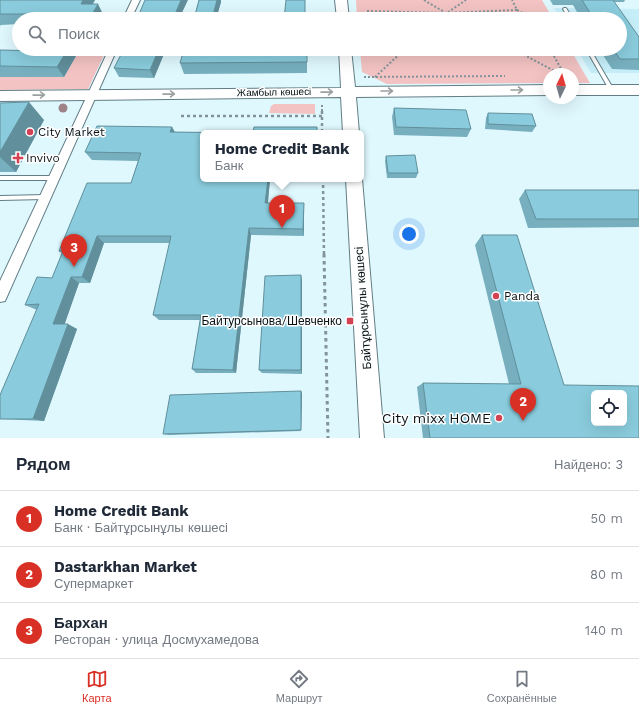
<!DOCTYPE html>
<html lang="ru">
<meta charset="utf-8">
<style>
:root{--surface:#fff;--page:#f2f2f3;--text:#1f2937;--muted:#747a83;--line:#e0e1e3;--accent:#d93025}
body{margin:0;font-family:"Work Sans",sans-serif;background:var(--page);color:var(--text)}
.controls{position:absolute;right:12px;bottom:12px;display:grid;overflow:hidden;border-radius:6px;box-shadow:0 4px 16px #0002}
.controls button{width:36px;height:36px;display:grid;place-items:center;padding:0;border:0;border-bottom:1px solid var(--line);background:var(--surface);color:var(--text);font:20px sans-serif}
.compass{position:absolute;left:543px;top:68px;width:36px;height:36px;border-radius:50%;background:var(--surface);box-shadow:0 4px 16px #0002;rotate:5deg}
.you{position:absolute;left:409px;top:234px;width:14px;height:14px;margin:-10px;border:3px solid #fff;border-radius:50%;background:#1a73e8;box-shadow:0 0 0 6px #1a73e833}
.badge{display:grid;place-items:center;width:26px;height:26px;border-radius:50%;background:var(--accent);color:#fff;font-size:13px;font-weight:700}
.pin{position:absolute;translate:-50% -33px;filter:drop-shadow(0 1px 2px #0008)}
.pin::after{content:'';position:absolute;top:21px;width:14px;height:12px;background:inherit;clip-path:polygon(0 0,100% 0,50% 100%)}
.popup{position:absolute;left:200px;top:130px;width:164px;height:52px;box-sizing:border-box;display:grid;place-content:center;border-radius:6px;background:var(--surface);filter:drop-shadow(0 1px 3px #0005);font-size:13px;white-space:nowrap;color:var(--muted)}
.popup b{font-size:15px;color:var(--text)}
.popup::after{content:'';position:absolute;left:50%;top:100%;margin-left:-8px;border:8px solid transparent;border-top-color:var(--surface)}
.list{margin:0;padding:0;list-style:none}
h2{display:flex;justify-content:space-between;align-items:center;height:52px;margin:0;padding:0 16px;font-size:17px}
h2 small{font-size:13px;font-weight:400;color:var(--muted)}
.list li{display:grid;grid-template-columns:26px 1fr auto;gap:12px;align-items:center;box-sizing:border-box;height:56px;padding:0 16px;border-top:1px solid var(--line)}
.list b{display:block;font-size:15px;white-space:nowrap}
.list p{margin:0;font-size:13px;white-space:nowrap;color:var(--muted)}
.list em{font-size:13px;font-style:normal;color:var(--muted)}
.icon{flex:none;width:22px;height:22px;fill:none;stroke:currentColor;stroke-width:2;stroke-linecap:round;stroke-linejoin:round}
.map{position:relative;flex:none;width:639px;height:438px;overflow:hidden}
.search{position:absolute;background:var(--surface);box-shadow:0 4px 16px #0002;left:12px;right:12px;top:12px;height:44px;display:flex;align-items:center;gap:10px;box-sizing:border-box;padding:0 14px;border-radius:22px;color:var(--muted);font-size:15px}
.sheet{height:220px;background:var(--surface)}
nav{display:flex;justify-content:space-around;align-items:center;box-sizing:border-box;height:56px;border-top:1px solid var(--line);background:var(--surface);font-size:11px;color:var(--muted)}
nav a{display:grid;justify-items:center;gap:2px}
nav .on{color:var(--accent)}
.map>svg:first-child{display:block}
</style>
<div class="map">
<svg width="639" height="438" viewBox="0 0 639 438">
<rect width="100%" height="100%" fill="#dff8fe"/>
<path fill="#c6eef9" d="M554 8 639 9V73H591L577 49H620V19H561Z"/>
<path fill="#f3c3c3" d="M356 0H542L553 19H357Z
M80 49H100V51L105 53 88 89 0 90V77H64Z
M360 49H570L590 83H573V74H549V83L387 84 362 72Z
M274 104H315V114L269 113 271 106Z"/>
<g fill="none" stroke-linecap="round" stroke-linejoin="round">
<g stroke="#627d85" stroke-width="2">
<path id="lane" d="M564 8H566L573 19H569L563 9Z
M586 49H590L614 90V91H610Z
M0 176H54L57 178 54 180H0Z
M45 195H47L48 197 47 199H45L0 200V196Z"/>
</g>
<g stroke="#627d85" stroke-width="2">
<path id="street" d="M132 0H140L131 19H123Z
M109 49H117L5 301 0 302V281Z"/>
</g>
<g stroke="#627d85" stroke-width="2">
<path id="secondary" d="M335 0H347L349 19H337Z
M339 49H351L355 87 549 85V95L356 97 359 133H343L341 97 0 101V91L341 88Z
M573 85H639V95H573Z
M361 176 362 179 384 438H360L346 179H361Z"/>
</g>
<path stroke="#829499" stroke-width="2" stroke-dasharray="2 2" stroke-linecap="butt" d="M424 0 456 19
M517 10 534 19
M367 11 445 13 517 10 512 0
M438 19 466 0
M513 49 560 74
M550 49 564 74
M364 77 505 76
M375 77 405 49
M322 105V112"/>
<path stroke="#829499" stroke-width="2.5" stroke-dasharray="3 3" stroke-linecap="butt" d="M322 111V133
M181 116H322
M323 179 324 255"/>
<path stroke="#829499" stroke-width="3" stroke-dasharray="3.5 3.5" stroke-linecap="butt" d="M324 254 328 438"/>
<use href="#lane" fill="#fff" fill-rule="evenodd"/>
<use href="#street" fill="#fff" fill-rule="evenodd"/>
<use href="#secondary" fill="#fff" fill-rule="evenodd"/>
</g>
<circle fill="#9d8288" cx="63" cy="108" r="4.5"/>
<path fill="#77afbe" d="M0 0H95L93 4 103 14 100 19H19V24L1 25 0 26Z
M199 0H221V2L216 19H196L195 15Z
M550 0H625L624 2H614L639 59V70L612 69 599 49H620V19H581L573 5H553Z
M80 49 64 77H0V50L43 51Z
M166 49 154 78 119 77 114 68Z
M307 49V73L184 74 180 63Z
M0 103 44 120 16 172H0Z
M394 108 471 129 467 137 394 135 392 117Z
M488 113 536 126 532 132 485 129 486 118Z
M172 127 175 132 317 133H203L270 179 268 203 304 211V236L251 235 236 373H196L192 369 200 320H159L153 315 170 243H104L90 283H79L64 324 77 329 44 421 0 419V395L37 310 25 305 52 278 62 253 59 251 131 183 138 161 92 160 85 152Z
M386 156 418 173 416 178H387L385 161Z
M525 190H639V227L528 228 519 199Z
M482 235 564 385 639 438H423L417 387 423 383 509 384 475 245Z
M301 275 302 281V374L262 373 259 370Z
M301 391 302 394 301 431 169 435 163 434Z"/>
<path fill="#618f9b" d="M83 0H95L86 14 81 4Z
M181 0H188L179 19H173Z
M217 0H221V2L216 19H214L213 15Z
M98 4 103 14 100 19H92L91 16Z
M68 49H80L64 77 57 67Z
M159 49H166L154 78 150 70Z
M29 102 44 120 16 172 0 157V152Z
M172 127 176 135 170 132Z
M268 179H270L267 211 265 203Z
M304 203V236L303 229Z
M249 228 251 235 236 373 233 370Z
M97 236 104 243 90 283 82 277Z
M301 275 302 281V374L301 370Z
M71 277 79 283 63 329 53 324Z
M68 324 77 329 44 421 33 419Z
M301 391 302 394 301 431Z"/>
<path fill="#8accdd" stroke="#618f9b" fill-rule="evenodd" d="M0 0H83L81 4H98L91 16H88L86 19H64L66 16H46L48 14H0Z
M145 0H181L173 19H137Z
M199 0H217L213 15H195Z
M286 0H305V19H284Z
M582 0H613L639 37V59H620L613 49H620V19H594Z
M44 49H68L57 67 0 66V50L43 51Z
M124 49H159L150 70 114 68Z
M184 49H307V62L180 63Z
M29 102 0 152V103Z
M394 108 466 110 471 129 396 127Z
M488 113 532 114 536 126 488 124Z
M97 126 172 127 170 132 253 133 254 127H317V133H203V179H268L265 203H304L303 229 249 228 233 370 192 369 201 315H153L171 236H97L82 277H71L53 324H68L33 419H0V395L39 304 25 305 37 277 52 278 63 251H59L87 183H131L141 153 85 152Z
M415 155 418 173H388L386 156Z
M525 190H639V219H536Z
M482 235H517L564 385 639 386V438H430L423 383 521 384ZM594 393H624V423H594Z
M301 275V370H259L265 276Z
M301 391V430L163 434 170 395Z"/>
<defs><path id="oneway-shaft" d="M-6 0H5M1.5-3L5.5 0L1.5 3" fill="none" stroke-width="1.6" stroke-linecap="round" stroke-linejoin="round"/></defs>
<g stroke="#9ca0a1">
<use href="#oneway-shaft" transform="translate(517 90)"/>
<use href="#oneway-shaft" transform="translate(387 91)"/>
<use href="#oneway-shaft" transform="translate(327 92) rotate(-1)"/>
<use href="#oneway-shaft" transform="translate(169 94) rotate(-1)"/>
<use href="#oneway-shaft" transform="translate(39 95) rotate(-1)"/>
</g>
<g fill="#d24253" stroke="#fff" stroke-width="1.5">
<circle cx="30" cy="132" r="4"/>
<path d="M16 152h4v4h4v4h-4v4h-4v-4h-4v-4h4z"/>
<circle cx="496" cy="296" r="4"/>
<rect x="346" y="317" width="8" height="8" rx="2"/>
<circle cx="499" cy="418" r="4"/>
</g>
<g text-anchor="middle" dominant-baseline="central" stroke-width="3" stroke-linejoin="round" paint-order="stroke">
<g font-size="10" fill="#081215" stroke="#fff">
<text transform="translate(274 92) rotate(-1)">Жамбыл көшесі</text>
</g>
<g font-size="12" fill="#081215" stroke="#fff" text-anchor="start">
<text x="38" y="132">City Market</text>
<text x="26" y="158">Invivo</text>
<text x="504" y="296">Panda</text>
<text x="342" y="321" text-anchor="end">Байтурсынова/Шевченко</text>
</g>
<g font-size="12" fill="#081215" stroke="#fff">
<text transform="translate(363 308) rotate(-94)">Байтұрсынұлы көшесі</text>
</g>
<g font-size="14" fill="#081215" stroke="#fff" text-anchor="end">
<text x="491" y="418">City mixx HOME</text>
</g>
</g>
</svg>
<div class="controls">
<button><svg class="icon" aria-label="locate" viewBox="0 0 24 24"><circle cx="12" cy="12" r="6"/><path d="M12 2v4M12 18v4M2 12h4M18 12h4"/></svg></button>
</div>
<svg class="compass" viewBox="-18 -18 36 36"><path d="M0-13l5 13h-10z" fill="#e53935"/><path d="M0 13l5-13h-10z" fill="#747a83"/></svg>
<div class="you"></div>
<div class="pin badge" style="left:282px;top:228px">1</div>
<div class="popup"><b>Home Credit Bank</b>Банк</div>
<div class="pin badge" style="left:523px;top:421px">2</div>
<div class="pin badge" style="left:74px;top:267px">3</div>
<div class="search"><svg class="icon" aria-label="search" viewBox="0 0 24 24"><circle cx="10" cy="10" r="6"/><path d="M15 15l6 6"/></svg>Поиск</div>
</div>
<section class="sheet">
<h2>Рядом<small>Найдено: 3</small></h2>
<ul class="list">
<li><span class="badge">1</span><div><b>Home Credit Bank</b><p>Банк · Байтұрсынұлы көшесі</p></div><em>50 m</em></li>
<li><span class="badge">2</span><div><b>Dastarkhan Market</b><p>Супермаркет</p></div><em>80 m</em></li>
<li><span class="badge">3</span><div><b>Бархан</b><p>Ресторан · улица Досмухамедова</p></div><em>140 m</em></li>
</ul>
</section>
<nav>
<a class="on"><svg class="icon" aria-label="map" viewBox="0 0 24 24"><path d="M3 6l6-2 6 2 6-2v14l-6 2-6-2-6 2zM9 4v14M15 6v14"/></svg>Карта</a>
<a><svg class="icon" aria-label="directions" viewBox="0 0 24 24"><path d="M12 3l9 9-9 9-9-9zM9 14v-3h6M13 9l2 2-2 2"/></svg>Маршрут</a>
<a><svg class="icon" aria-label="saved" viewBox="0 0 24 24"><path d="M7 4h10v16l-5-4-5 4z"/></svg>Сохранённые</a>
</nav>
